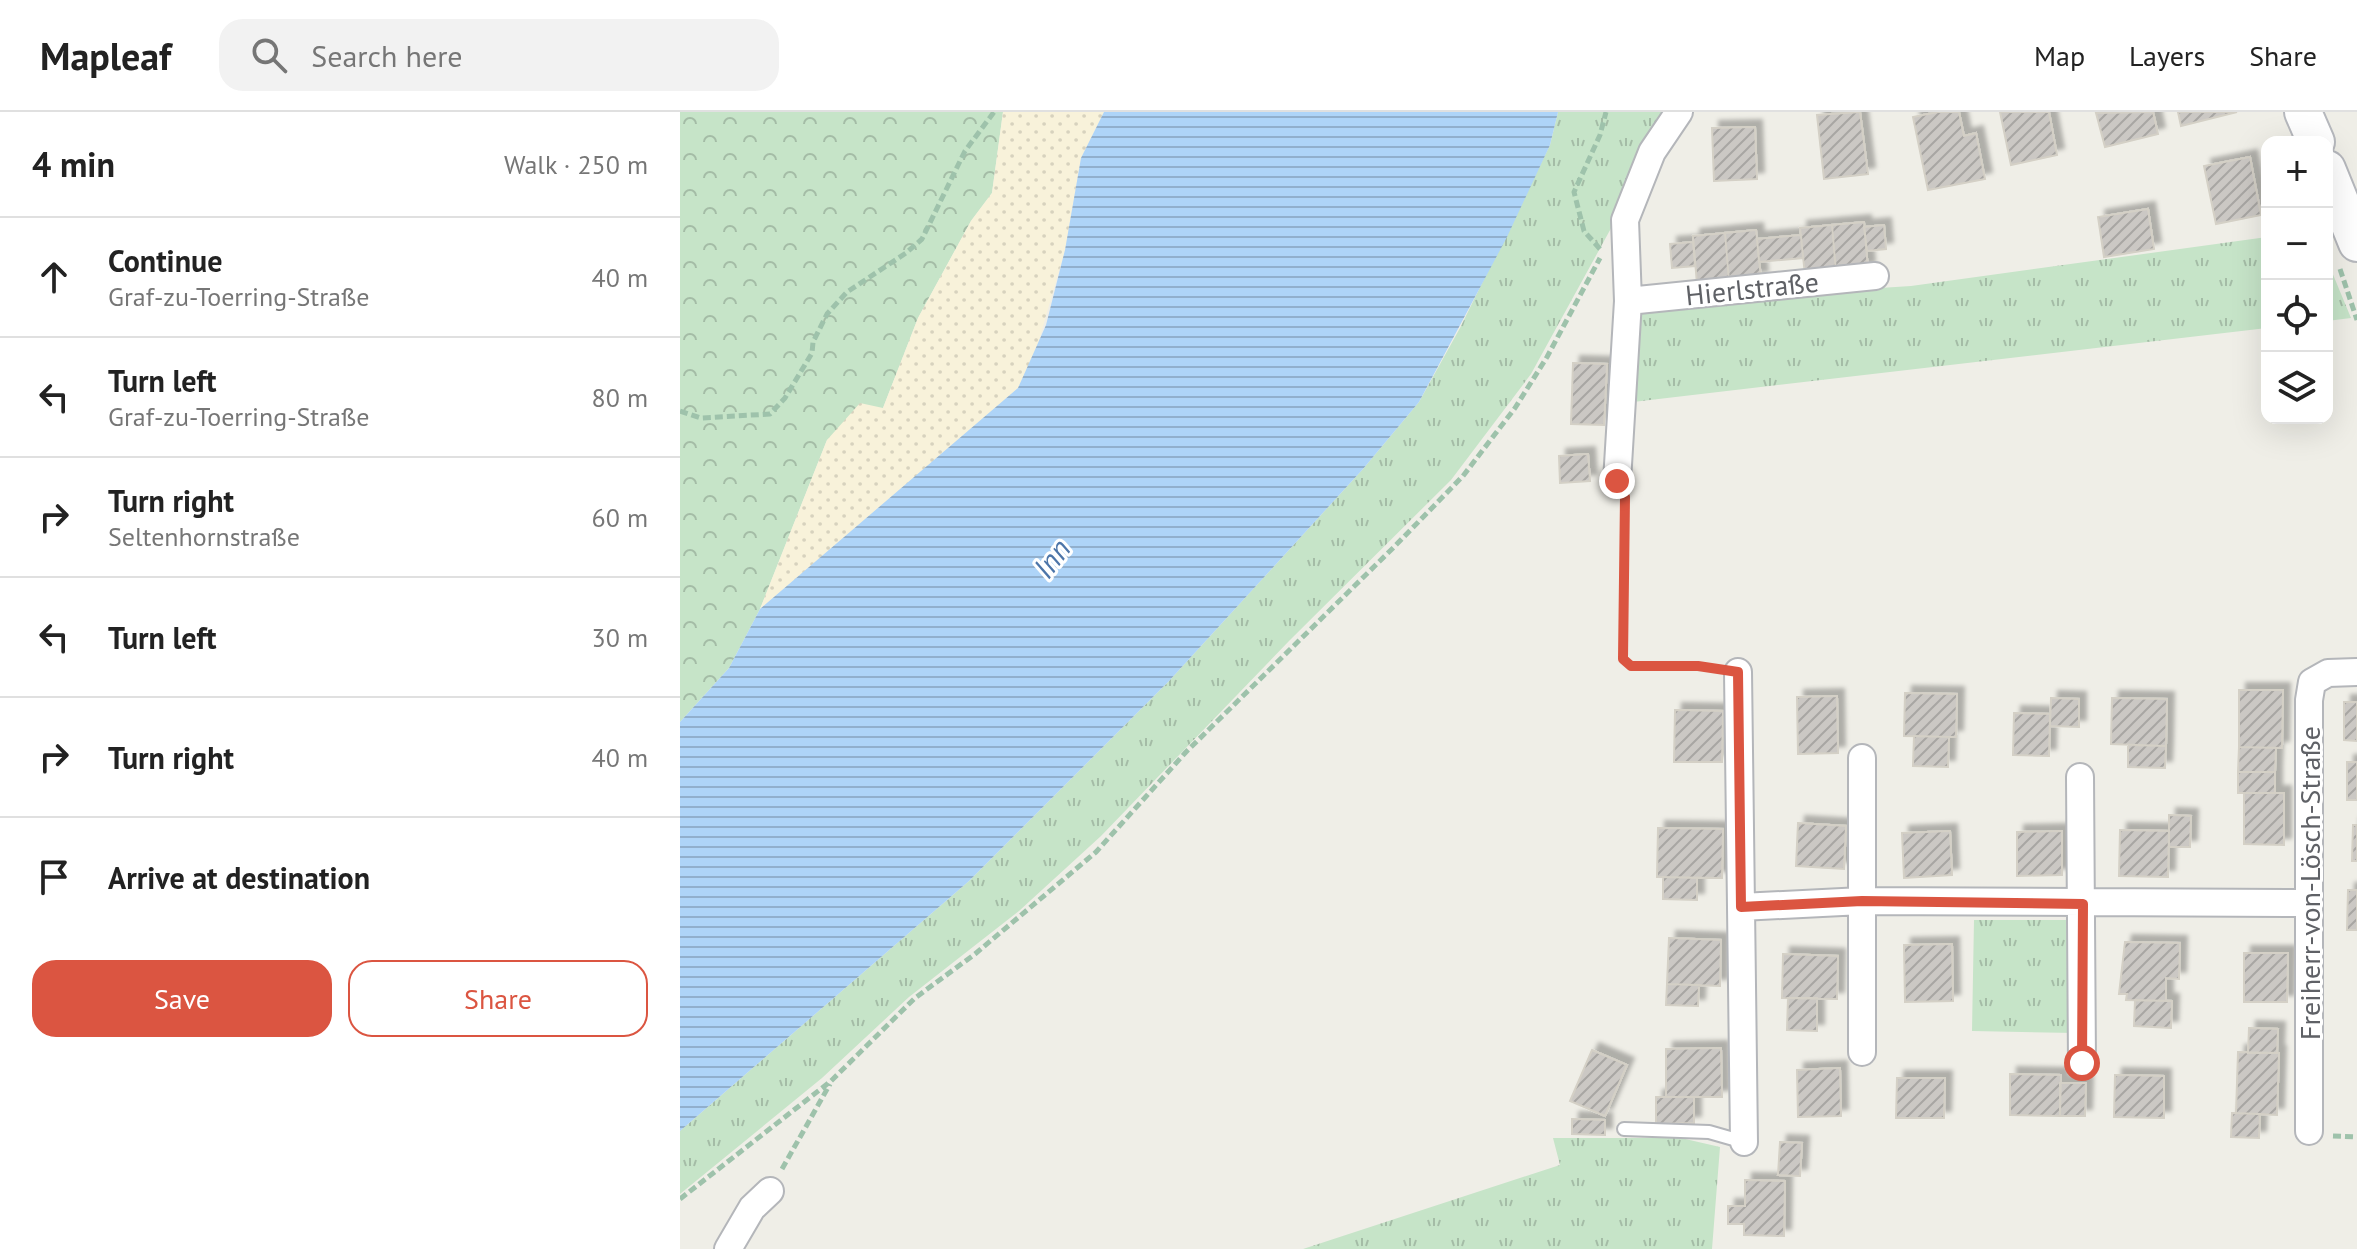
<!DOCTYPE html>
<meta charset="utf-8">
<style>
:root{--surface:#fff;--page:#f2f2f2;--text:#222;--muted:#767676;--line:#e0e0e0;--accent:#db5541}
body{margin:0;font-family:"PT Sans",sans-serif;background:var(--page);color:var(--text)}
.controls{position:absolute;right:24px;top:24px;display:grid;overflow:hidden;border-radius:16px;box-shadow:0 8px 32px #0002}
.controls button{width:72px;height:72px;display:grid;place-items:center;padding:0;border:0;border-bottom:2px solid var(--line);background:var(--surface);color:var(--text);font:40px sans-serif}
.stop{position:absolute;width:24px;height:24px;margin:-18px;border:6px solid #db5541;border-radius:50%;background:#fff}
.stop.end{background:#db5541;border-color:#fff;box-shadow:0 2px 8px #0008}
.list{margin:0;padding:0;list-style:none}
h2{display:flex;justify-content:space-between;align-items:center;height:104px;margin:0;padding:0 32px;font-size:34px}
h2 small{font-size:26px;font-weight:400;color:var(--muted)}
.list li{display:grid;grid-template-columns:52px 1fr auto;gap:24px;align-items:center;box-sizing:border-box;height:120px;padding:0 32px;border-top:2px solid var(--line)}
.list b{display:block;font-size:30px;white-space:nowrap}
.list p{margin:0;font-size:26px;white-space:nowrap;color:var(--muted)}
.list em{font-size:26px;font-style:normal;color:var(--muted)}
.actions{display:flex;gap:16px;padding:24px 32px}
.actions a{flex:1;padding:18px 0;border:2px solid var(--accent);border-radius:24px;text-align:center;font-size:28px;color:var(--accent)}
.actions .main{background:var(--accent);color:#fff}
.icon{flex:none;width:44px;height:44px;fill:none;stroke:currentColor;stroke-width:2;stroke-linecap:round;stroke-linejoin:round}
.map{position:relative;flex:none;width:1677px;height:1137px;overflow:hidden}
header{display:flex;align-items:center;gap:48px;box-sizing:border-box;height:112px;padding:0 40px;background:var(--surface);border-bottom:2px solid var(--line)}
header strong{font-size:38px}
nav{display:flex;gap:44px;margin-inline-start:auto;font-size:28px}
.search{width:560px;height:72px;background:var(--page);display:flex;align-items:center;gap:20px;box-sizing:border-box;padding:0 28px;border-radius:24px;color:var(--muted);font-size:30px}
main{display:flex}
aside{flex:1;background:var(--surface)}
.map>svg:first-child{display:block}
</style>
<header>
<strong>Mapleaf</strong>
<div class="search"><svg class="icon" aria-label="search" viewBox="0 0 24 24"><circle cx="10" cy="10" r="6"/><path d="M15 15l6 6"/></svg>Search here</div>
<nav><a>Map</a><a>Layers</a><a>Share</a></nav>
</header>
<main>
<aside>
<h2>4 min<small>Walk · 250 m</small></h2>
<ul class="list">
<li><svg class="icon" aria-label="ahead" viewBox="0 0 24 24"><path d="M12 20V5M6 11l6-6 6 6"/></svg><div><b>Continue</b><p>Graf-zu-Toerring-Straße</p></div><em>40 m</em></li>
<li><svg class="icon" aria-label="left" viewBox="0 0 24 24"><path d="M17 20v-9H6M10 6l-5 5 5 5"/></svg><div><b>Turn left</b><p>Graf-zu-Toerring-Straße</p></div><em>80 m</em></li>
<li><svg class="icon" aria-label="right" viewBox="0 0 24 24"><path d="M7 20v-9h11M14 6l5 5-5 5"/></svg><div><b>Turn right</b><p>Seltenhornstraße</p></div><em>60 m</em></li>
<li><svg class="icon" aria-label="left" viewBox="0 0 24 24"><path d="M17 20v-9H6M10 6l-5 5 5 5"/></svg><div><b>Turn left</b></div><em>30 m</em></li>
<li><svg class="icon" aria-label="right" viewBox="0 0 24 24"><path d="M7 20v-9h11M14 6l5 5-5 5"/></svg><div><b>Turn right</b></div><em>40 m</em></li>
<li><svg class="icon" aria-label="arrive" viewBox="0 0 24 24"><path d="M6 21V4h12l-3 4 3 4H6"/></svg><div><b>Arrive at destination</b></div></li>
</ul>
<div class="actions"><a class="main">Save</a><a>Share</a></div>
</aside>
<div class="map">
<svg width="1677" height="1137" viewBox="0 0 1677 1137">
<defs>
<pattern id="grass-tufts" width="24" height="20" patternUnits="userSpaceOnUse" patternTransform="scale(2)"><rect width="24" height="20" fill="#c6e4c8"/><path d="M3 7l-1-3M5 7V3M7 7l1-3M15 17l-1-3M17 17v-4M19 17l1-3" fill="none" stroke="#a4bca6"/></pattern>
<pattern id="forest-crowns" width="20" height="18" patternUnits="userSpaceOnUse" patternTransform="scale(2)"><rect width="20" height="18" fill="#c6e4c8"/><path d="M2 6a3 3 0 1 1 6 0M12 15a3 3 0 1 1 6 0" fill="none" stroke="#a4bca6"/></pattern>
<pattern id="sand-dots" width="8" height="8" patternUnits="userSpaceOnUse" patternTransform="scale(2)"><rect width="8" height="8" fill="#f8f2da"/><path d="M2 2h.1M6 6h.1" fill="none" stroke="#d7d2be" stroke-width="1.8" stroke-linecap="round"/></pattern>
<pattern id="water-rules" width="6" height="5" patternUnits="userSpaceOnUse" patternTransform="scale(2)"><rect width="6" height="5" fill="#aed4f8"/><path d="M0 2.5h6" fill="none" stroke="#91afcd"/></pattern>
<pattern id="building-hatch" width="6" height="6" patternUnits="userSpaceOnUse" patternTransform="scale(2)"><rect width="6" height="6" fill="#cbc8c4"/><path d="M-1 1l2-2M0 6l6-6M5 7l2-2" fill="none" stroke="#a8a6a3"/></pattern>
<filter id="shadow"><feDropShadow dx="7" dy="-7" stdDeviation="2" flood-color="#0004"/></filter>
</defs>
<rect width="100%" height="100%" fill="#efeee7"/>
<path fill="url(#grass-tufts)" d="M878 0H985C966 34 939 69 935 109L851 262 771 368 609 529 421 724 339 799 229 885 142 966 0 1082V1019L289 769 489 569 683 357 739 290 780 216 870 33Z
M1587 125V216L953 290V192L1231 174Z
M1647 148 1671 206 1647 209Z
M1294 808H1395V921L1292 919Z
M873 1026H1001L1040 1035 1032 1137H623L880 1053Z"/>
<path fill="url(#forest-crowns)" d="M0 0H323L312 81 291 109 238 206 203 296 147 328 80 497 49 556 0 610Z"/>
<path fill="url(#sand-dots)" d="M323 0H424L401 46 385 138 356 239 338 276 307 305 80 497 147 328 180 291 203 296 238 206 291 109 312 81Z"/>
<path fill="url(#water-rules)" d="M424 0H878L870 33 827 125 739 290 683 357 489 569 289 769 0 1019V610L49 556 80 497 338 276 366 213 385 138 401 46Z"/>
<path fill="url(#building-hatch)" stroke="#d4d0c6" stroke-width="2" filter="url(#shadow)" d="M1180 0 1188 62 1144 67 1137 3Z
M1258 0H1279L1284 24 1296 21 1305 67 1248 78 1233 5Z
M1320 0H1369L1377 43 1331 53Z
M1473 0 1478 22 1425 35 1416 1Z
M1498 0H1557L1501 14Z
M1075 15 1077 67 1034 69 1032 16Z
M1570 45 1581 103 1536 112 1524 54Z
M1468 97 1474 137 1424 145 1418 105Z
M1184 110 1188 157 1156 160 1152 113Z
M1152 113 1156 160 1125 163 1120 116Z
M1204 113 1206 137 1187 139 1184 115Z
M1076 118 1081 166 1049 169 1045 121Z
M1045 121 1049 169 1017 172 1013 124Z
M1121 123 1123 146 1079 150 1077 127Z
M1013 130 1015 154 992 156 990 132Z
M893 251 927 252 924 313 891 312Z
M908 342 910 369 880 371 879 344Z
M1559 578H1603L1602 636 1559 635Z
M1225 581 1277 582 1276 625 1224 624Z
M1157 584 1158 641 1118 642 1117 585Z
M1371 586 1399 587V615L1370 614Z
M1432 586 1487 587 1486 634 1431 632Z
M1664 590H1677V629L1664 628Z
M995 598 1043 599 1042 650H994Z
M1334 601 1370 602 1369 644 1333 643Z
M1234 624 1269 625 1268 655 1233 654Z
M1448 633 1486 634 1485 656 1448 655Z
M1559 635 1596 636 1595 660H1558Z
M1667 650H1677V688H1667Z
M1558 660H1595V681H1558Z
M1564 681H1604V733L1564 732Z
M1489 703 1511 704 1510 735H1489Z
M1118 711 1166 714 1164 757 1116 754Z
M1673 713H1677V749H1672Z
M978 716 1043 717 1042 766 977 765Z
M1440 718 1489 719 1488 765 1439 764Z
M1270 719 1272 763 1224 766 1222 721Z
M1382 719V763L1337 764V720Z
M983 765 1017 766V788L983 787Z
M1668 778H1677V818H1667Z
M989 826 1041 828 1040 874 987 872Z
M1445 830 1500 831 1499 867 1486 866V889L1446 888 1447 882H1439Z
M1272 832 1273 889 1225 890 1224 833Z
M1564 841H1608L1607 890H1564Z
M1103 842 1158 844 1157 887 1102 886Z
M987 872 1019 873 1018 894 986 893Z
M1108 886H1137V919L1107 918Z
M1455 888 1492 889 1491 916 1454 914Z
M1569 916 1598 917 1597 941H1568Z
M1041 936 1042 985H986V937Z
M912 938 947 953 925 1004 890 989Z
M1558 940 1599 941 1597 1003 1556 1001Z
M1160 956 1161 1004 1118 1005 1117 958Z
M1330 962 1381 963 1380 1004 1330 1003Z
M1435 963 1484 964V1006L1434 1005Z
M1217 966H1265L1264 1006H1216Z
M1380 971H1406L1405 1004H1380Z
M976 985H1014V1011L976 1012Z
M1552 1001 1580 1002 1579 1026 1551 1025Z
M892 1007 925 1008V1023L892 1022Z
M1100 1030 1122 1031 1120 1064 1098 1063Z
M1065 1068 1105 1069 1104 1124 1064 1123V1112H1048V1094H1065Z"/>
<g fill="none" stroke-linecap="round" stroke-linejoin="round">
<g stroke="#b4b6ba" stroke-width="16">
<path id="lane" d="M944 1017 1029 1020 1064 1030"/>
</g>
<g stroke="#b4b6ba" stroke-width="30">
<path id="street" d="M948 189 1195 164
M937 369 948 189 945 108 972 40 999 0
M1058 560 1064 1030
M1400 665 1402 951
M1061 795 1182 789 1629 791
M1182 940V646
M1629 1019V588L1632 570 1648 561 1677 560
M48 1137 72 1096 90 1079"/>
</g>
<g stroke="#b6b8bd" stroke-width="40">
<path id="secondary" d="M1623 0 1636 30
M1647 57 1677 131"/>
</g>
<path stroke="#9ec2ab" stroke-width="5" stroke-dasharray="8 4" stroke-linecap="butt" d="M920 137 904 119 894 80 920 23 926 0
M1660 157 1677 208
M0 299 21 306 90 302 105 286 132 241 133 230 147 202 167 180 226 141 242 127 285 39 314 0
M945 392 943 547 951 554 1035 557
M1653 1024 1677 1025
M102 1057 150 972
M0 1087 151 969 235 886 295 842 416 740 506 640 714 435 783 364 835 296 867 245 920 146"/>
<use href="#lane" stroke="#fff" stroke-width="12"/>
<use href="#street" stroke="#fff" stroke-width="26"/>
<use href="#secondary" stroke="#fff" stroke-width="36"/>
</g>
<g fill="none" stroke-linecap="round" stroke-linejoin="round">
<path stroke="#db5541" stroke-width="10" d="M937 369 945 385 943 547 951 554H1018L1058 560 1061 795 1182 789 1403 792 1402 951"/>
</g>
<g text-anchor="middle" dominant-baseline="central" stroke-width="6" stroke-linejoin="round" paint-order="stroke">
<g font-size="28" fill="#5f6166" stroke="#fff">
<text transform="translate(1072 176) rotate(-6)">Hierlstraße</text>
<text transform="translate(1629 771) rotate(-90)">Freiherr-von-Lösch-Straße</text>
</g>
<g font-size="30" font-style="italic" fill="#4c75a9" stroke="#fff">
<text transform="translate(371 446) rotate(-53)">Inn</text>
</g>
</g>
</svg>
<div class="controls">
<button>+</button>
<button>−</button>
<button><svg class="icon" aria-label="locate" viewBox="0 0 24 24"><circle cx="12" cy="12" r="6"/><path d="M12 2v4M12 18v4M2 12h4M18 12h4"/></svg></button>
<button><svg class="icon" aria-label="layers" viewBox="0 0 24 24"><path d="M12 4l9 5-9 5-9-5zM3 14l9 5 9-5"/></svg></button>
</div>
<div class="stop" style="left:1402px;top:951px"></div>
<div class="stop end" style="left:937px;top:369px"></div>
</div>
</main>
